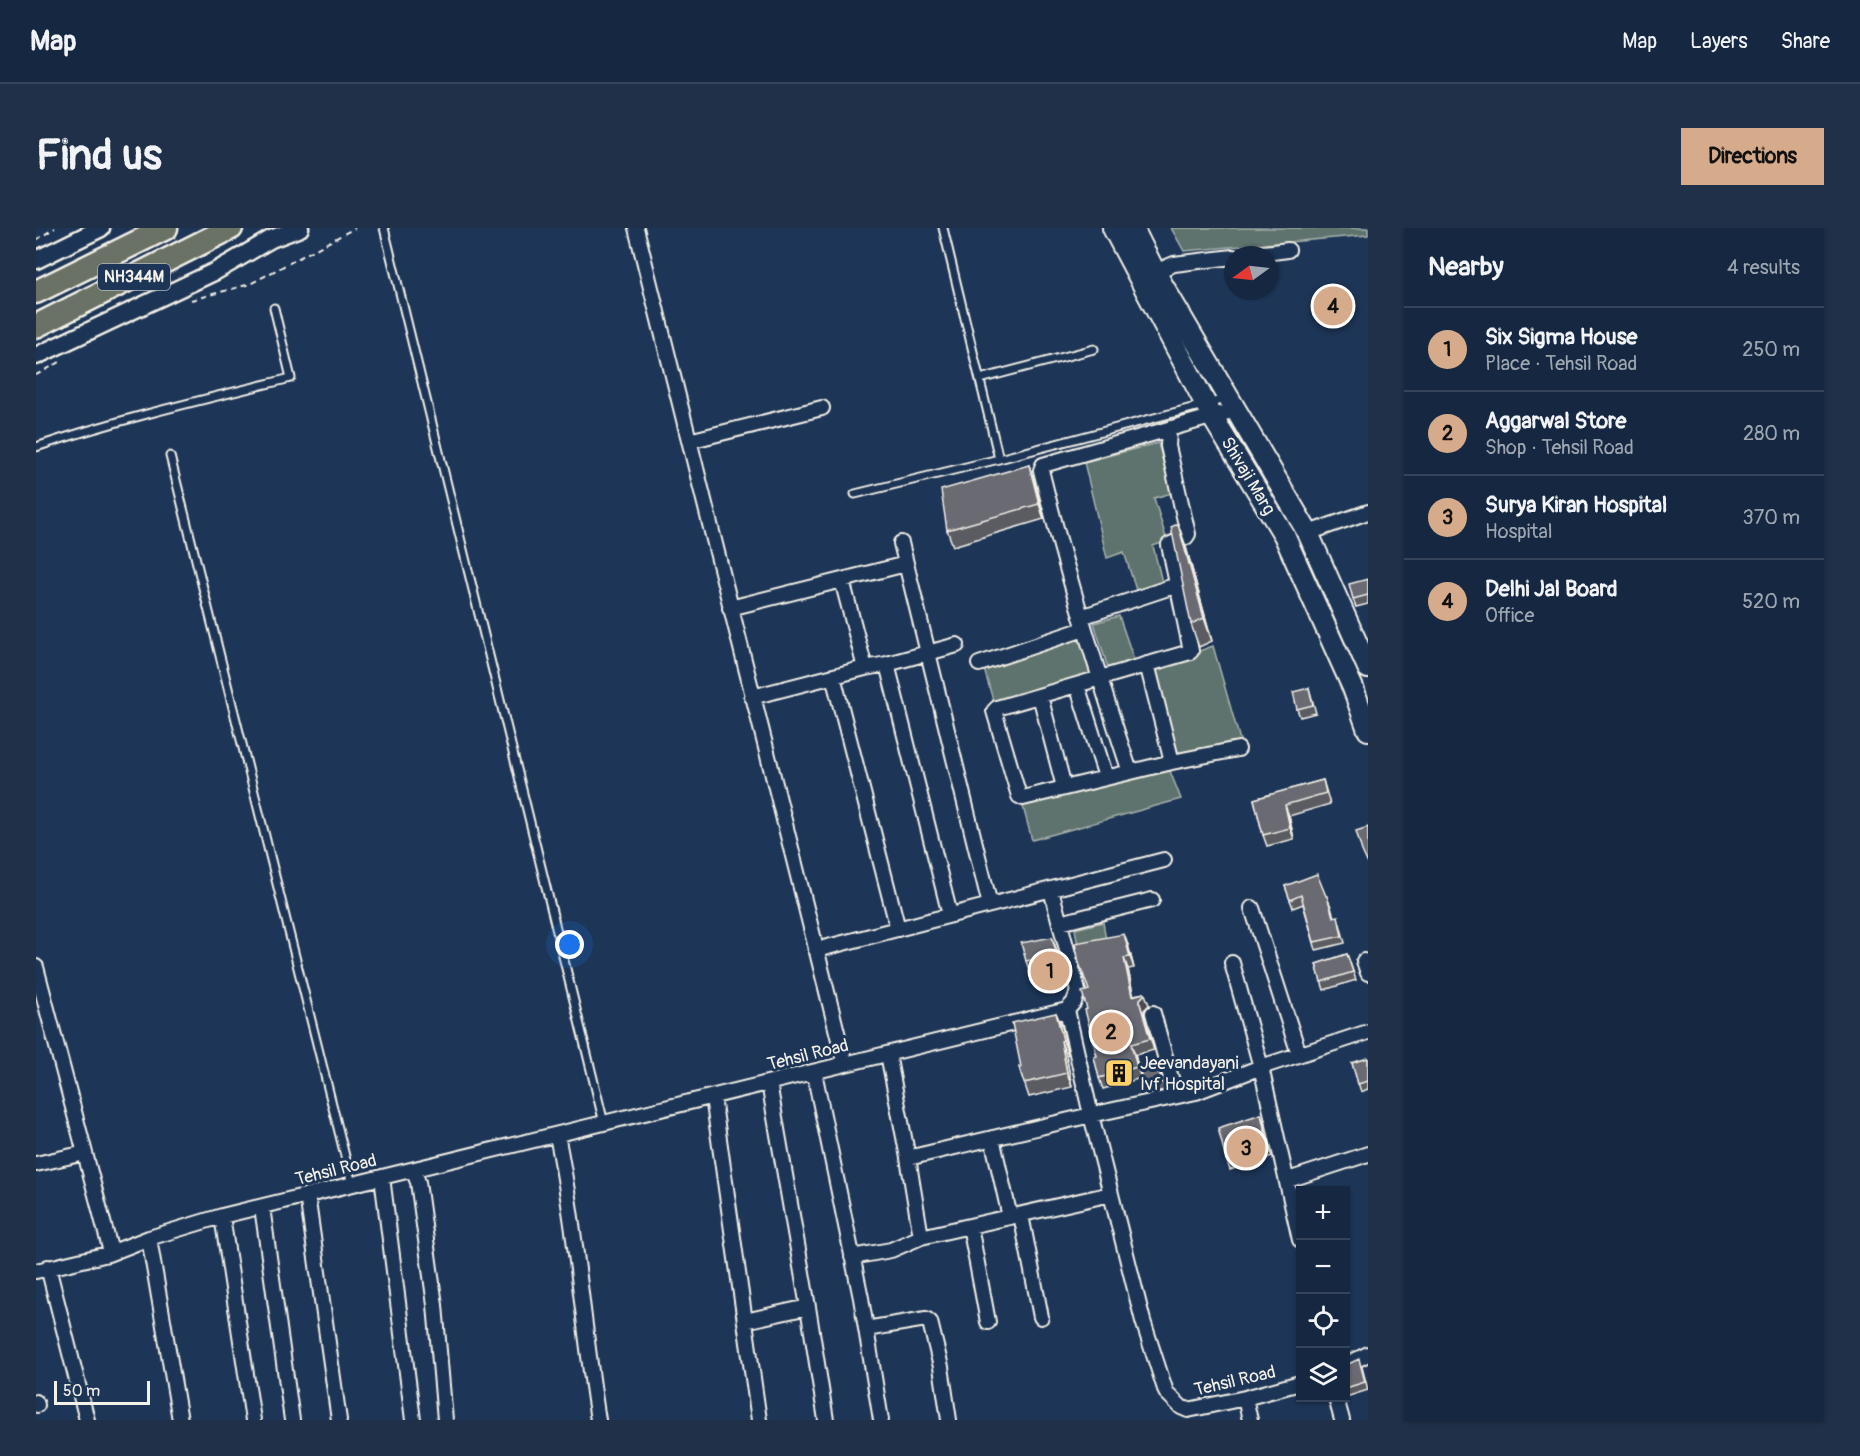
<!DOCTYPE html>
<meta charset="utf-8">
<style>
:root{--surface:#162841;--page:#1f3048;--text:#f1f3f6;--muted:#9ea6b1;--line:#35445a;--accent:#d6ab8b}
body{margin:0;font-family:Pangolin,sans-serif;background:var(--page);color:var(--text)}
.controls{position:absolute;right:18px;bottom:18px;display:grid;overflow:hidden;border-radius:0px;box-shadow:0 2px 4px #0004}
.controls button{width:54px;height:54px;display:grid;place-items:center;padding:0;border:0;border-bottom:2px solid var(--line);background:var(--surface);color:var(--text);font:30px sans-serif}
.compass{position:absolute;left:1188px;top:18px;width:54px;height:54px;border-radius:50%;background:var(--surface);box-shadow:0 2px 4px #0004;rotate:255deg}
.scale{position:absolute;left:18px;bottom:15px;width:96px;box-sizing:border-box;padding-left:6px;border:3px solid #f4f1e8;border-top:0;font-size:16px;line-height:21px;white-space:nowrap;color:#f4f1e8;-webkit-text-stroke:4px #1d3557;paint-order:stroke}
.you{position:absolute;left:534px;top:717px;width:21px;height:21px;margin:-15px;border:4px solid #fff;border-radius:50%;background:#1a73e8;box-shadow:0 0 0 9px #1a73e833}
.badge{display:grid;place-items:center;width:39px;height:39px;border-radius:50%;background:var(--accent);color:#111;font-size:20px;font-weight:700}
.pin{position:absolute;translate:-50% -50%;border:3px solid #fff;box-shadow:0 2px 6px #0006}
.list{margin:0;padding:0;list-style:none}
h2{display:flex;justify-content:space-between;align-items:center;height:78px;margin:0;padding:0 24px;font-size:26px}
h2 small{font-size:20px;font-weight:400;color:var(--muted)}
.list li{display:grid;grid-template-columns:39px 1fr auto;gap:18px;align-items:center;box-sizing:border-box;height:84px;padding:0 24px;border-top:2px solid var(--line)}
.list b{display:block;font-size:22px;white-space:nowrap}
.list p{margin:0;font-size:20px;white-space:nowrap;color:var(--muted)}
.list em{font-size:20px;font-style:normal;color:var(--muted)}
.icon{flex:none;width:33px;height:33px;fill:none;stroke:currentColor;stroke-width:2;stroke-linecap:round;stroke-linejoin:round}
.map{position:relative;flex:none;width:1332px;height:1192px;overflow:hidden;border-radius:0px}
header{display:flex;align-items:center;gap:36px;box-sizing:border-box;height:84px;padding:0 30px;background:var(--surface);border-bottom:2px solid var(--line)}
header strong{font-size:28px}
nav{display:flex;gap:33px;margin-inline-start:auto;font-size:21px}
.intro{display:flex;align-items:center;justify-content:space-between;box-sizing:border-box;height:144px;padding:0 36px}
h1{margin:0;font-size:42px}
.button{padding:15px 27px;border-radius:0px;background:var(--accent);color:#111;font-size:21px;font-weight:700}
main{display:flex;gap:36px;padding:0 36px}
aside{flex:1;background:var(--surface);border-radius:0px;box-shadow:0 2px 4px #0004}
.map>svg:first-child{display:block}
</style>
<header>
<strong>Map</strong>
<nav><a>Map</a><a>Layers</a><a>Share</a></nav>
</header>
<div class="intro"><h1>Find us</h1><a class="button">Directions</a></div>
<main>
<div class="map">
<svg width="1332" height="1192" viewBox="0 0 1332 1192">
<rect width="100%" height="100%" fill="#1d3557"/>
<filter id="ink" filterUnits="userSpaceOnUse"><feTurbulence type="fractalNoise" baseFrequency=".0167" numOctaves="2"/><feDisplacementMap in="SourceGraphic" scale="12" xChannelSelector="R" yChannelSelector="G"/><feConvolveMatrix kernelMatrix="1 2 1 2 8 2 1 2 1" color-interpolation-filters="sRGB"/></filter>
<g filter="url(#ink)">
<path fill="#5e736e" stroke="#a9b2ab" stroke-width="1.5" d="M1135 0H1332V7L1148 23Z
M1122 215 1136 265 1118 270 1131 313 1117 318 1127 358 1101 365 1088 324 1071 330 1048 234Z
M1083 388 1098 432 1072 440 1058 395Z
M1044 409 1056 450 959 479 948 441Z
M1177 418 1206 519 1137 539 1111 442Z
M1132 538 1145 571 996 612 986 575Z
M1067 694 1071 719 1043 724 1039 701Z"/>
<g fill="none" stroke-linecap="round" stroke-linejoin="round">
<g stroke="#f4f1e8" stroke-width="11">
<path id="service" d="M348 0 568 895
M907 0 963 231 1190 171
M944 151 1058 121
M0 219C83 191 169 171 255 150L238 80
M134 228 316 956
M819 266 963 231"/>
</g>
<g stroke="#f4f1e8" stroke-width="18">
<path id="minor" d="M600 0 809 836
M1213 27 1252 22
M1119 44 1138 36 1197 29
M653 213 786 180
M1272 305 1332 284
M865 315 954 677
M806 352 829 440
M694 380 870 336
M1045 389 1141 357
M851 436 914 687
M943 436 1048 401
M1111 436 1136 534 987 570 983 568 958 483 961 480 1154 424 1155 423 1133 317 1150 309 1152 306 1132 218 1133 202
M797 448 862 701
M1041 457 1070 549
M1004 468 1028 559
M716 469 829 440 851 436 921 417
M1136 534 1202 521
M1094 544C1061 444 1030 344 1005 242L1007 237 1199 182
M1015 662 1042 763 1038 774 1031 782
M1216 680 1263 826
M1024 695 1116 672
M780 722 1128 632
M1328 733 1332 745
M1196 735 1225 839 1264 1012
M0 739 75 1024
M1031 782 1055 887 1107 1093 1130 1164 1145 1179 1152 1182 1209 1170 1264 1155
M1117 785 1140 868
M852 826 872 930 885 1009
M778 844 825 1070 845 1192
M733 855 772 1079 790 1192
M677 869 723 1192
M521 907C540 1001 547 1097 562 1192
M956 910 974 989
M872 930 1055 887 1160 864 1225 839 1332 804
M0 936 49 925
M377 942 382 954 399 1077 409 1192
M346 949 377 1192
M1252 952 1332 926
M271 967 303 1192
M226 979 256 1192
M985 987 1005 1089
M186 988 217 1192
M934 998 952 1094
M113 1010 144 1192
M816 1029 855 1022 885 1009 1075 966
M12 1039 51 1192
M0 1043 72 1026 113 1010 186 988 1031 782
M709 1093 772 1079
M830 1101 890 1091 894 1094 905 1139 913 1192
M1310 1137 1332 1126
M1209 1170 1214 1192
M1300 1170 1306 1192
M0 1174 1 1177"/>
</g>
<g stroke="#f4f1e8" stroke-width="21">
<path id="tertiary" d="M0 32 65 0
M0 128 180 43 235 11 264 0"/>
</g>
<g stroke="#f4f1e8" stroke-width="24">
<path id="secondary" d="M1077 0 1177 190 1248 307 1317 460 1332 502
M1097 0 1119 44 1272 305 1332 440"/>
</g>
<g stroke="#f4f1e8" stroke-width="27">
<path id="trunk" d="M0 64 130 0
M0 98 195 0"/>
</g>
<path stroke="#f4f1e8" stroke-width="2" stroke-dasharray="6 4.5" stroke-linecap="butt" d="M0 12 19 0
M155 72 214 56 319 0
M0 147 26 133"/>
<use href="#service" stroke="#1d3557" stroke-width="7"/>
<use href="#minor" stroke="#1d3557" stroke-width="14"/>
<use href="#tertiary" stroke="#1d3557" stroke-width="16"/>
<use href="#secondary" stroke="#1d3557" stroke-width="20"/>
<use href="#trunk" stroke="#6a7165" stroke-width="22"/>
</g>
<path fill="#5a5b62" stroke="#f4f1e8" stroke-width="1.5" d="M993 237 998 253 1008 291 917 318 911 302Z
M1142 296 1150 319 1176 413 1163 419 1155 396Z
M1332 351V376L1320 379 1317 371Z
M1273 460 1280 485 1264 489 1261 481Z
M1287 552 1294 576 1253 588 1258 611 1231 618 1227 607 1218 571Z
M1249 658 1290 668 1294 676 1298 689 1304 696 1309 715 1280 722 1267 676 1257 680Z
M1016 709 1024 732 1029 750 998 756 990 733Z
M1092 717 1098 740 1092 741 1097 767 1108 765 1113 777 1108 782V787L1118 822 1099 827 1105 850 1067 861 1063 850 1061 828 1051 781 1053 762Z
M1311 726 1320 752 1288 762 1280 736Z
M1020 785 1026 799 1032 826 1030 827 1036 859 993 869 983 839H985Z
M1332 830V861L1325 864 1316 835Z
M1120 833 1129 862 1110 866 1107 858Z
M1229 897 1236 928 1194 942 1190 931Z
M1310 1137 1326 1139 1332 1162 1310 1169Z"/>
<path fill="#4a4a50" stroke="#f4f1e8" stroke-width="1.5" d="M993 237 998 253 1008 291 1003 276Z
M1142 296 1150 319 1176 413 1168 390Z
M1249 577 1253 588 1258 611 1254 600Z
M1088 706 1092 717 1098 740 1094 729Z
M1016 709 1024 732 1029 750 1021 727Z
M1088 730 1092 741 1100 779 1096 768Z
M1109 766 1113 777 1108 782V787L1118 822 1104 776V771Z
M1020 785 1026 799 1032 826 1027 812Z
M1025 813 1030 827 1036 859 1031 845Z
M1095 816 1099 827 1105 850 1101 839Z
M1225 886 1229 897 1236 928 1232 917Z"/>
<path fill="#696a72" stroke="#f4f1e8" stroke-width="1.5" d="M993 237 1003 276 911 302 905 262Z
M1142 296 1168 390 1155 396 1135 299Z
M1332 351V367L1317 371 1313 356Z
M1273 460 1277 477 1261 481 1257 464Z
M1287 552 1290 565 1249 577 1254 600 1227 607 1218 571Z
M1332 599V636L1326 623 1320 603Z
M1281 646 1290 668H1291L1297 689 1302 688 1306 708 1278 714 1265 667 1254 672 1249 658Z
M1088 706 1094 729 1088 730 1096 768 1108 765 1109 766 1104 771V776L1114 811 1095 816 1101 839 1063 850 1058 829 1061 828 1049 782 1051 781 1046 764 1053 762 1043 735 1039 715Z
M1016 709 1021 727 990 733 985 715Z
M1311 726 1317 744 1285 754 1280 736Z
M1020 785 1027 812 1025 813 1031 845 988 855 983 839H985L976 795Z
M1332 830V853L1322 856 1316 835Z
M1120 833 1126 854 1107 858 1103 838Z
M1225 886 1232 917 1190 931 1182 900Z
M1323 1131 1329 1154 1310 1160V1137Z"/>
</g>
<defs>
<g id="building-square" transform="scale(1.5)"><rect x="-9" y="-9" width="18" height="18" rx="4" fill="#ffd166" stroke="#1d3557"/><path d="M-4-6H4V6H1V3H-1V6H-4ZM-2.5-4.3h1.7v1.8h-1.7ZM.8-4.3h1.7v1.8H.8ZM-2.5-1h1.7V.8h-1.7ZM.8-1h1.7V.8H.8Z" fill="#111"/></g>
</defs>
<g fill-rule="evenodd">
<use href="#building-square" x="1083" y="845"/>
</g>
<g text-anchor="middle" dominant-baseline="central" stroke-width="6" stroke-linejoin="round" paint-order="stroke">
<rect fill="#1d3557" stroke="#b4b9bc" stroke-width="1.5" x="62" y="36" width="72" height="26" rx="4.5"/>
<g font-size="16" font-weight="bold" fill="#f4f1e8">
<text x="98" y="49">NH344M</text>
</g>
<g font-size="18" fill="#f4f1e8" stroke="#1d3557">
<text transform="translate(1212 248) rotate(59)">Shivaji Marg</text>
<text transform="translate(772 827) rotate(-14)">Tehsil Road</text>
<text transform="translate(300 942) rotate(-14)">Tehsil Road</text>
<text transform="translate(1199 1153) rotate(-13)">Tehsil Road</text>
</g>
<g font-size="18" fill="#f4f1e8" stroke="#1d3557" text-anchor="start">
<text x="1104" y="835">Jeevandayani<tspan x="1104" dy="21">Ivf Hospital</tspan></text>
</g>
</g>
</svg>
<div class="controls">
<button>+</button>
<button>−</button>
<button><svg class="icon" aria-label="locate" viewBox="0 0 24 24"><circle cx="12" cy="12" r="6"/><path d="M12 2v4M12 18v4M2 12h4M18 12h4"/></svg></button>
<button><svg class="icon" aria-label="layers" viewBox="0 0 24 24"><path d="M12 4l9 5-9 5-9-5zM3 14l9 5 9-5"/></svg></button>
</div>
<svg class="compass" viewBox="-18 -18 36 36"><path d="M0-13l5 13h-10z" fill="#e53935"/><path d="M0 13l5-13h-10z" fill="#9ea6b1"/></svg>
<div class="scale">50 m</div>
<div class="you"></div>
<div class="pin badge" style="left:1014px;top:743px">1</div>
<div class="pin badge" style="left:1075px;top:804px">2</div>
<div class="pin badge" style="left:1210px;top:920px">3</div>
<div class="pin badge" style="left:1297px;top:78px">4</div>
</div>
<aside>
<h2>Nearby<small>4 results</small></h2>
<ul class="list">
<li><span class="badge">1</span><div><b>Six Sigma House</b><p>Place · Tehsil Road</p></div><em>250 m</em></li>
<li><span class="badge">2</span><div><b>Aggarwal Store</b><p>Shop · Tehsil Road</p></div><em>280 m</em></li>
<li><span class="badge">3</span><div><b>Surya Kiran Hospital</b><p>Hospital</p></div><em>370 m</em></li>
<li><span class="badge">4</span><div><b>Delhi Jal Board</b><p>Office</p></div><em>520 m</em></li>
</ul>
</aside>
</main>
